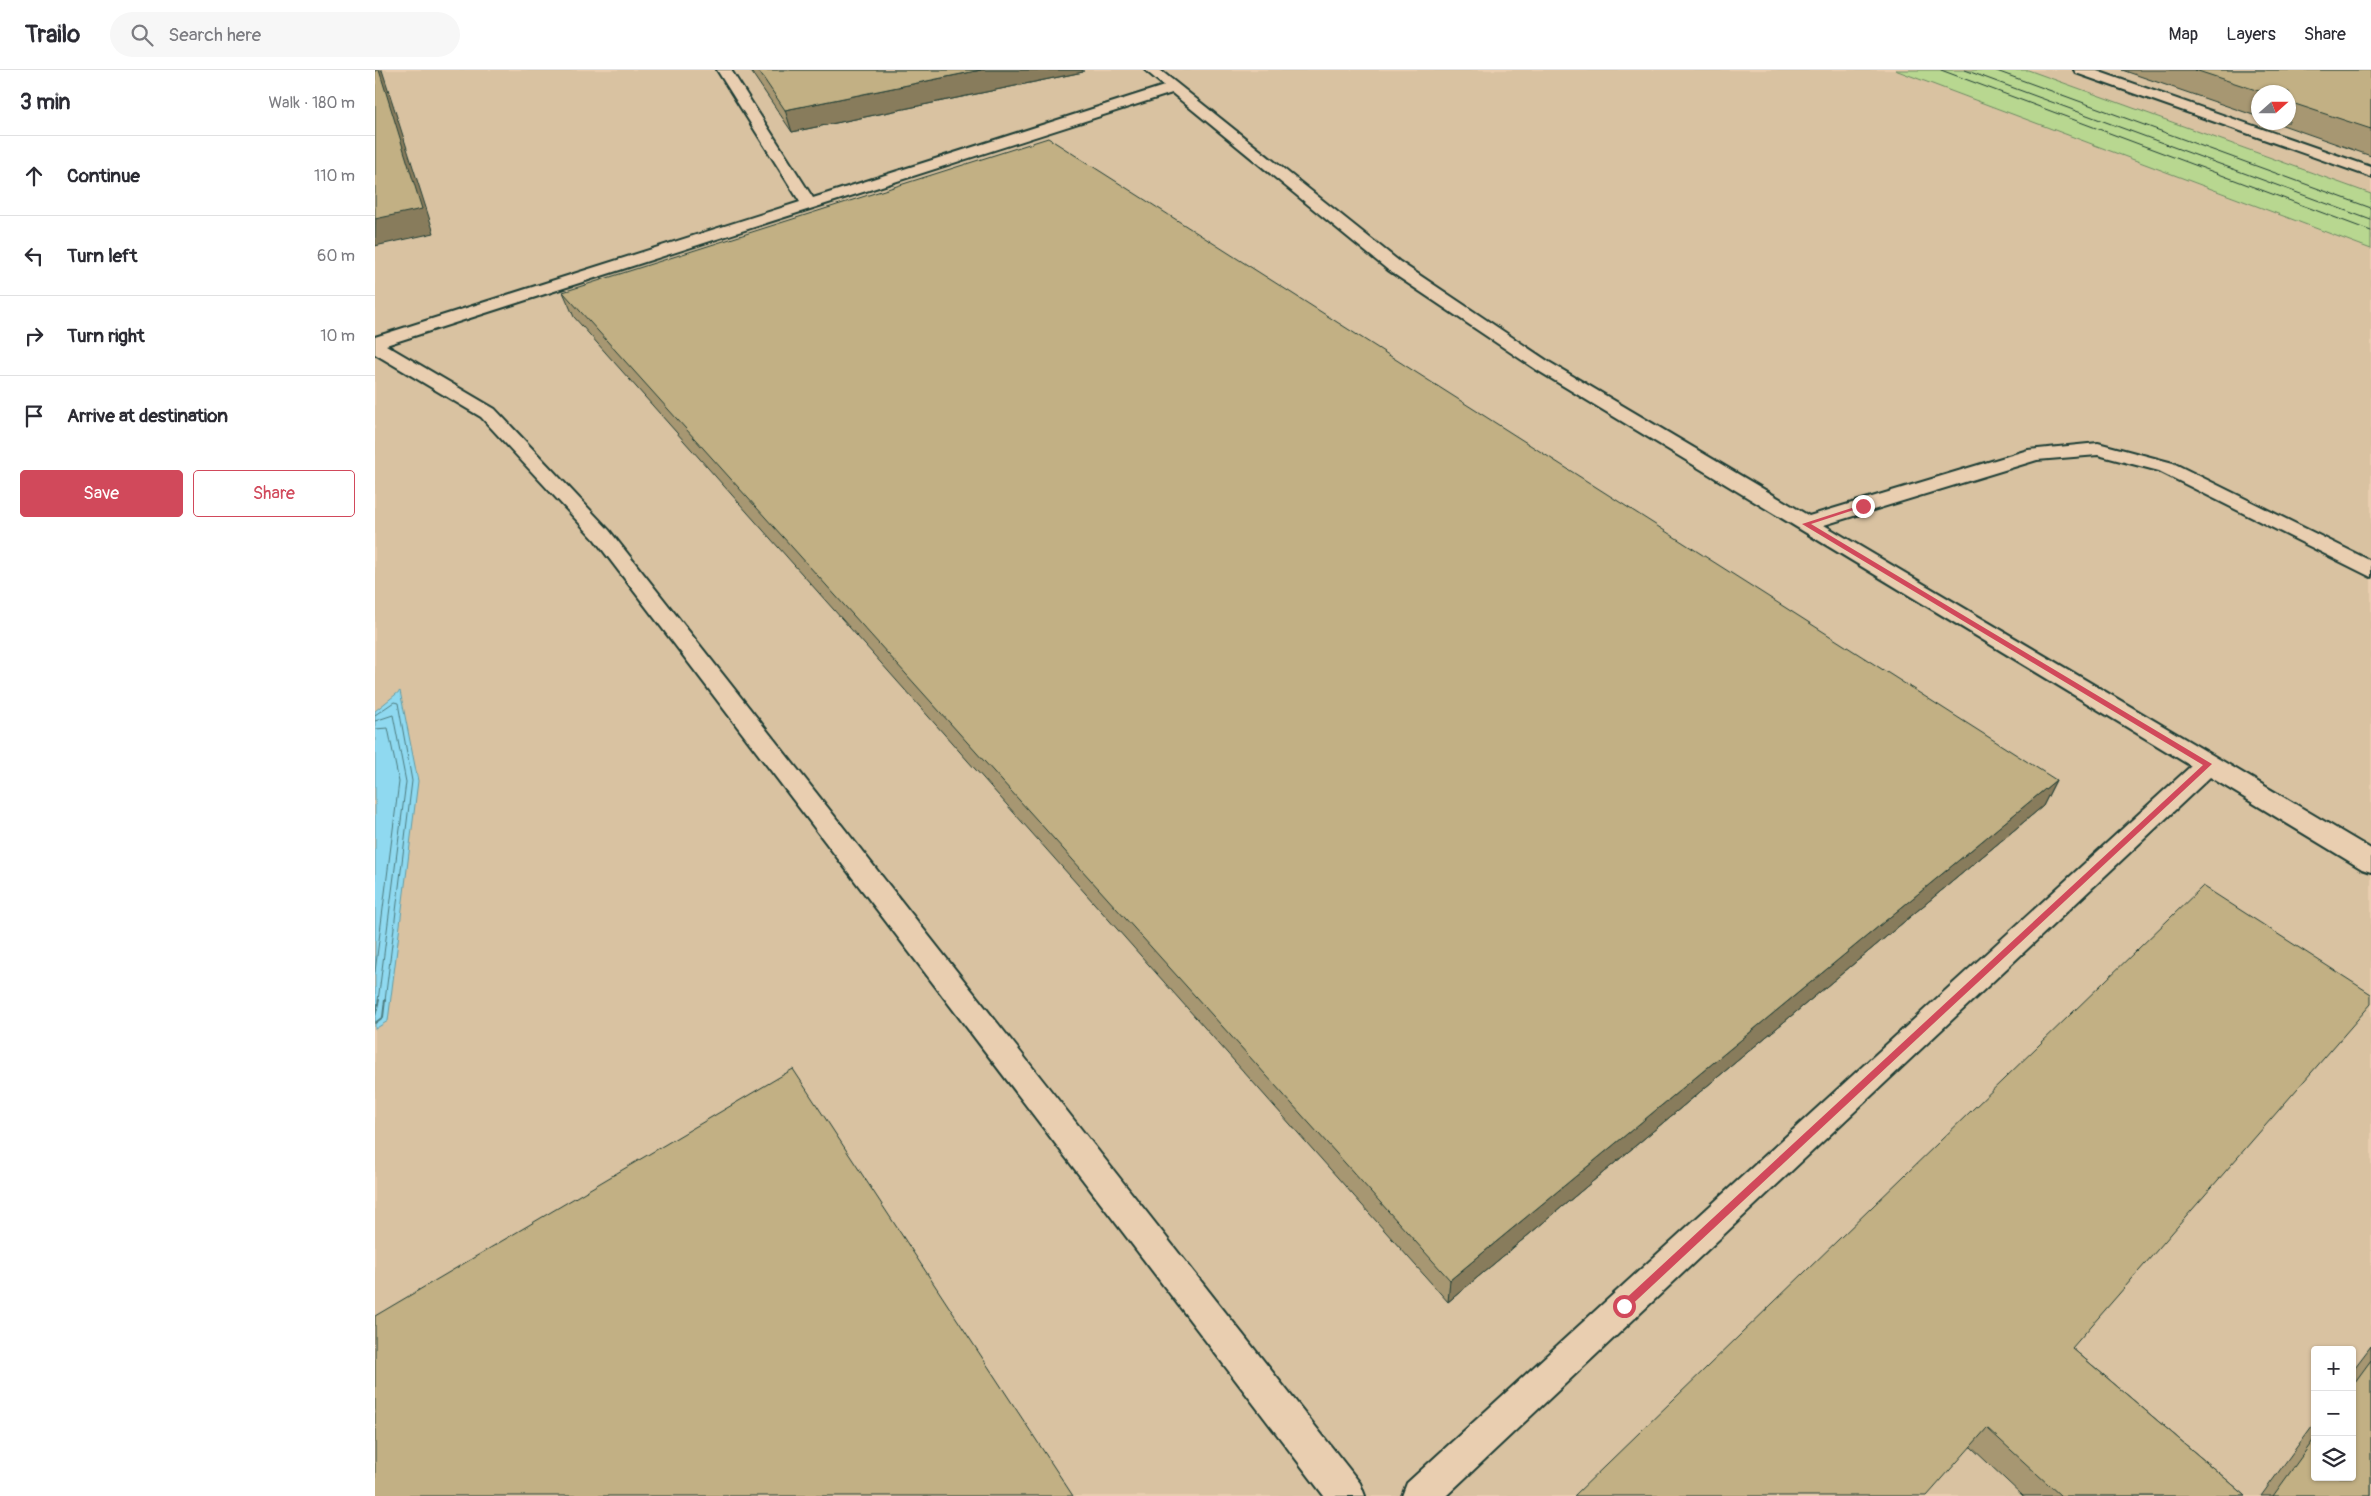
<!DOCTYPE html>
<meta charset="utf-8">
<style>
:root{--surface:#fff;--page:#f7f7f7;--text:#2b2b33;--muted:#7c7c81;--line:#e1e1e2;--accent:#d1495b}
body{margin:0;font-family:Pangolin,sans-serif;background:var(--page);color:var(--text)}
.controls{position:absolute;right:15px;bottom:15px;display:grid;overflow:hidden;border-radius:5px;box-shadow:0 1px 4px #0004}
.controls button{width:45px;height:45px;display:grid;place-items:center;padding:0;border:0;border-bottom:1px solid var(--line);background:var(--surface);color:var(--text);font:25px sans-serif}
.compass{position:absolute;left:1876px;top:15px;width:45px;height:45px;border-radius:50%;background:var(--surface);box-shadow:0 1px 4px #0004;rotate:69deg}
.stop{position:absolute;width:15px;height:15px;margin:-11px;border:4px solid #d1495b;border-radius:50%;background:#fff}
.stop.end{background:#d1495b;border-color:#fff;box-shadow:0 1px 5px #0008}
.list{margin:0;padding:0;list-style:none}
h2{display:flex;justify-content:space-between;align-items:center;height:65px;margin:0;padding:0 20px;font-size:21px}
h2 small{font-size:16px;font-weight:400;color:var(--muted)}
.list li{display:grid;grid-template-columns:32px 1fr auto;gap:15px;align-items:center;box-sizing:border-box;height:80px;padding:0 20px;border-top:1px solid var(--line)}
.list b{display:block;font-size:19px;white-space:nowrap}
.list em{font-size:16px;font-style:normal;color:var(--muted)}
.actions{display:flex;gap:10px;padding:15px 20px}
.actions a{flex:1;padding:11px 0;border:1px solid var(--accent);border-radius:5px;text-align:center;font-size:18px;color:var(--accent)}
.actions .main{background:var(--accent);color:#fff}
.icon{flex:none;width:28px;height:28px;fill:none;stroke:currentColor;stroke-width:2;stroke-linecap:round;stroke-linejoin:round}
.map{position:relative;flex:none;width:1996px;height:1426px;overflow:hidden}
header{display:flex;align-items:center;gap:30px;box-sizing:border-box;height:70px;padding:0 25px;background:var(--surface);border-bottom:1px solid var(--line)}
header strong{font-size:24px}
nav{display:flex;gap:28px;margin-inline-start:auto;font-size:18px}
.search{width:350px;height:45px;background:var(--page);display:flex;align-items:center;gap:12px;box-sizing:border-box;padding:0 18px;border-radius:28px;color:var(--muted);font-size:19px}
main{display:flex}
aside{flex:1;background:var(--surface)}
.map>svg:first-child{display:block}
</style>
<header>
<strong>Trailo</strong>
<div class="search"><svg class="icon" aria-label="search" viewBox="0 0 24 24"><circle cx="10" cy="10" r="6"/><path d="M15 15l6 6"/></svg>Search here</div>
<nav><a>Map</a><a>Layers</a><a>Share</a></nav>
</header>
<main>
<aside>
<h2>3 min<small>Walk · 180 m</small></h2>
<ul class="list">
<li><svg class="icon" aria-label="ahead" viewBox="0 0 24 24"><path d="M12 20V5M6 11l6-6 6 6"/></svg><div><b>Continue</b></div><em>110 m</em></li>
<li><svg class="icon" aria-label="left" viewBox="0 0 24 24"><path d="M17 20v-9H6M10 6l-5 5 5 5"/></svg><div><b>Turn left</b></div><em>60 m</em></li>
<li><svg class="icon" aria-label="right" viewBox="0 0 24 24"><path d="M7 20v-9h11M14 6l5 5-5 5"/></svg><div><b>Turn right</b></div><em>10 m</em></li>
<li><svg class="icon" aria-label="arrive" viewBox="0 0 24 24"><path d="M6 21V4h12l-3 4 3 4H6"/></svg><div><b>Arrive at destination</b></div></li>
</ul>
<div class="actions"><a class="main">Save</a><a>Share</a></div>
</aside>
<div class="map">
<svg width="1996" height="1426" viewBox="0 0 1996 1426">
<rect width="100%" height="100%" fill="#e9ceb0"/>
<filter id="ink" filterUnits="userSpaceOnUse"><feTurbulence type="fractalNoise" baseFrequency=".02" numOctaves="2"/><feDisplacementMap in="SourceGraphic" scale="10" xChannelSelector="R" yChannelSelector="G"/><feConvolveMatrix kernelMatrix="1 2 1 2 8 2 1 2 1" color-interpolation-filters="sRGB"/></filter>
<g filter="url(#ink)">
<path fill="#d9c2a1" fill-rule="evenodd" d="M0 0H1520L1996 179V1426H0V959L13 951 25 621 0 641ZM1940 1280H1977V1407H1940Z
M1653 0H1996V124ZM1884 22H1914V52H1884Z"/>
<path fill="#b8d790" stroke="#6c8a62" d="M1520 0H1653L1996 124V179Z"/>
<path fill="#8fd9f0" stroke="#629ba5" d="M25 621 43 711 13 951 0 959V641Z"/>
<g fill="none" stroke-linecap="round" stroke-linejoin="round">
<path stroke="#4c7b7f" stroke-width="1" d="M0 645 19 632 23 633 37 711 10 931
M0 651 18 645 31 712 3 931
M0 659 13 658 24 712 0 902"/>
<path stroke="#4c7b7f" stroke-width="2" d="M0 946 4 930
M0 953 8 947 10 930"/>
<g stroke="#1f3d34" stroke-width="4">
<path id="lane" d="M342 0H356L438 128 789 16 770 0H785L1025 192 1174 292 1434 446 1653 380 1723 373 1798 393 1996 491V507L1784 401 1723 385 1662 390 1449 455 1996 779V802L1987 799 1835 707 1071 1426H1027L1032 1413 1816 696 1162 300 1013 200 797 23 11 275 120 339 234 460 985 1413 990 1426H949L220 470 106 347 0 284V267L425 132Z
M1699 0H1719L1996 97V107L1701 3Z"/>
</g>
<use href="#lane" fill="#e9ceb0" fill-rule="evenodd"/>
<path stroke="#1f3d34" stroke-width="1" d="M1566 0 1996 161
M1590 0 1996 150
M1619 0 1996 138"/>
</g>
<path fill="#a79772" stroke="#1f3d34" d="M375 0H708V2L417 62Z
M1747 0H1996V86L1899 52H1914V22H1884V47Z
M188 222 1681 710 1668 736 1073 1232 199 247Z
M1996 1276V1426H1886L1940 1352V1407H1977V1301Z
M1697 1278 1871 1426H1648L1596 1377 1199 1426Z"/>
<path fill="#887b5c" stroke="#1f3d34" d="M4 0H7L59 163 0 176Z
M606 0H708V2L417 62 410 40Z
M1681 710 1668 736 1073 1232 1075 1210Z"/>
<path fill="#c2b084" stroke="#1f3d34" d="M0 0H4L47 139 0 149Z
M383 0H606L410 40Z
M1820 0H1996V59L1914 32V22H1887Z
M673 68 1681 710 1075 1210 188 222Z
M1828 816 1996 924V934L1697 1278 1871 1426H1686L1612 1358 1552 1426H1199Z
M418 999 698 1426H0V1246Z
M1996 1290V1426H1898L1940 1368V1407H1977V1316Z"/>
</g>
<path fill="#d1495b" d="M1486 435 1491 436 1436 454 1837 694 1249 1242 1246 1240V1233L1828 695 1427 454Z"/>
</svg>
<div class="controls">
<button>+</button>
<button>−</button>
<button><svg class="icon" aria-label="layers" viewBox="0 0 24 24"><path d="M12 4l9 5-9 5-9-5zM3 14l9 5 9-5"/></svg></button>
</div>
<svg class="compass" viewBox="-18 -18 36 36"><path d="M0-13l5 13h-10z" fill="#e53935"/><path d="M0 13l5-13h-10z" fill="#7c7c81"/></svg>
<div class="stop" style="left:1249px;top:1236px"></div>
<div class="stop end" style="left:1488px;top:436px"></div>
</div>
</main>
